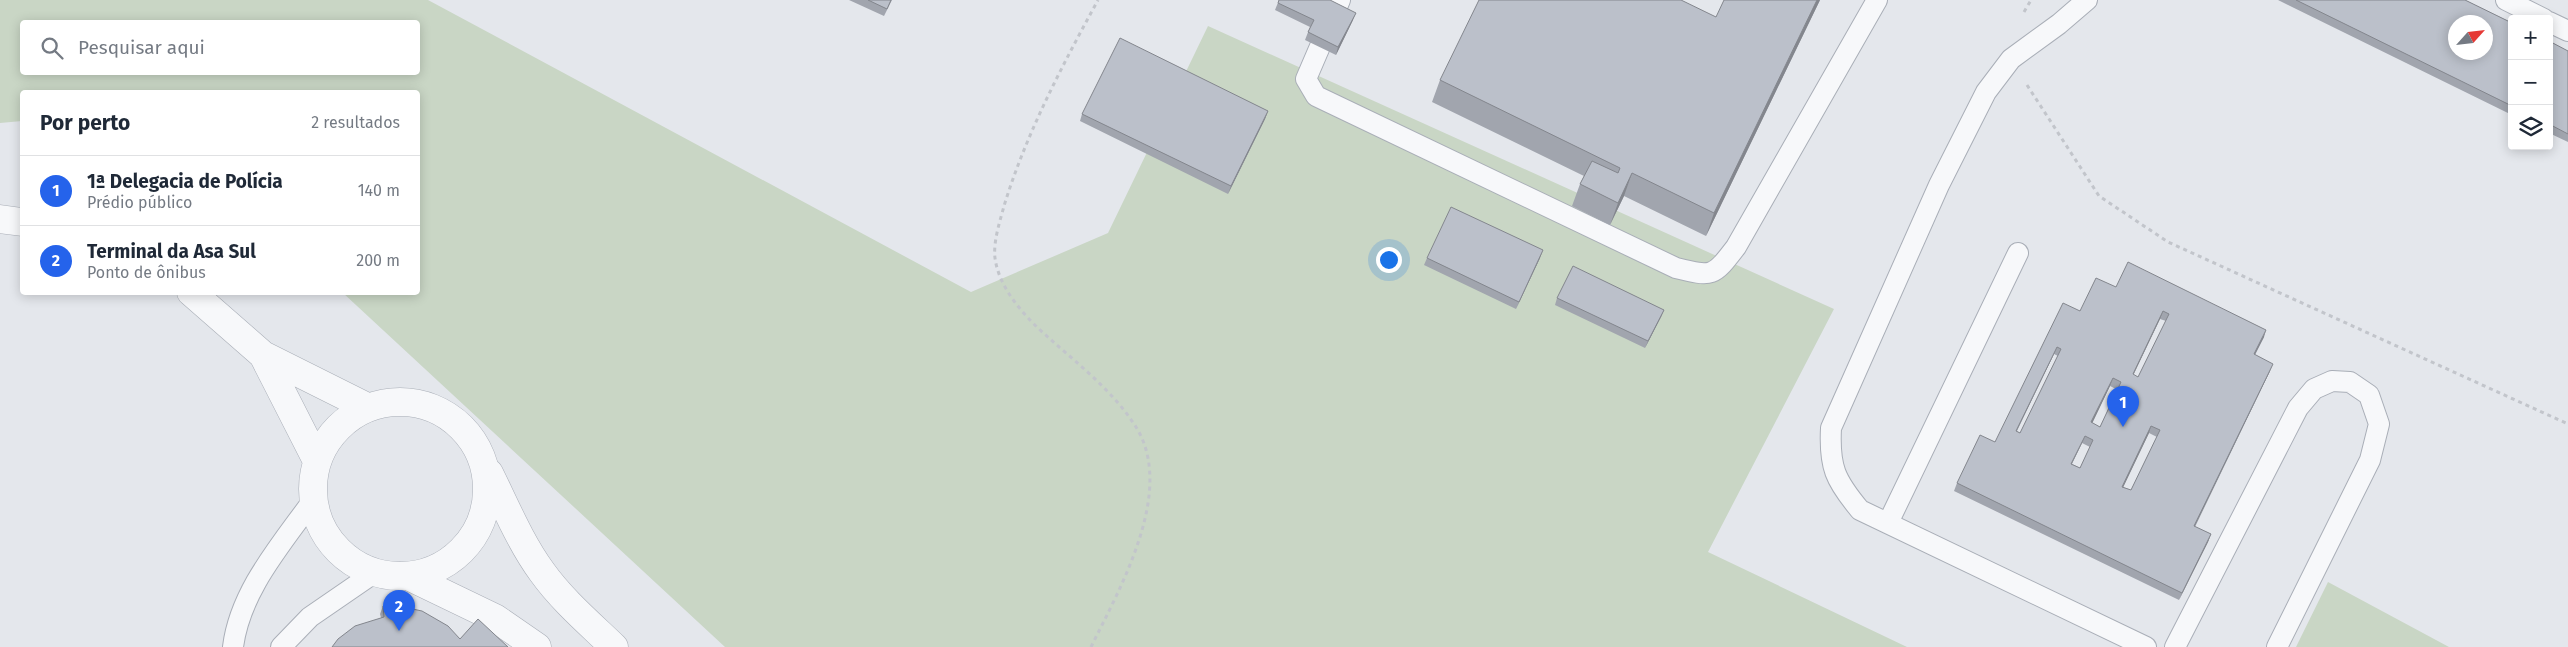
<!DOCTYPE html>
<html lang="pt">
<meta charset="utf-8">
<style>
:root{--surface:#fff;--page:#f2f2f3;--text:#1f2937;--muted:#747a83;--line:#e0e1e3;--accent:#2563eb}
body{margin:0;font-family:"Fira Sans",sans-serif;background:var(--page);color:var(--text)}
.controls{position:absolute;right:15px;top:15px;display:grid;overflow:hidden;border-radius:5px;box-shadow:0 2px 12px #0003}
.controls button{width:45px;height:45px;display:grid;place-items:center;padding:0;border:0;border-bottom:1px solid var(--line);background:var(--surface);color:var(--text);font:25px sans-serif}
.compass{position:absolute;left:2448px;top:15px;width:45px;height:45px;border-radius:50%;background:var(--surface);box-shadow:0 2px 12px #0003;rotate:63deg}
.you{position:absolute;left:1388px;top:259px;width:18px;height:18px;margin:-12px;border:4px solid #fff;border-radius:50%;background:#1a73e8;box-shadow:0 0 0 8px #1a73e833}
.badge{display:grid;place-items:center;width:32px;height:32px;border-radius:50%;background:var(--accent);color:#fff;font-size:16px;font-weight:700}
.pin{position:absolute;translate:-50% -41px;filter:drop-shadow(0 1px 2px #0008)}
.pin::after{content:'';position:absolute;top:26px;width:18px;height:15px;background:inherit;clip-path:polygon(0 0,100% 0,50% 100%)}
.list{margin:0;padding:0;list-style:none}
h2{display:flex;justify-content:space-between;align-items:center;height:65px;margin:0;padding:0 20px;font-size:21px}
h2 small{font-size:16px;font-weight:400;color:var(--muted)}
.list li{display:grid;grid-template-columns:32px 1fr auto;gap:15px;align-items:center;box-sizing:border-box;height:70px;padding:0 20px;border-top:1px solid var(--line)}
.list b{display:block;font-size:19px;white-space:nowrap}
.list p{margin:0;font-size:16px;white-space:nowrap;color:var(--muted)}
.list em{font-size:16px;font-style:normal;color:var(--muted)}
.icon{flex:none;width:28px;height:28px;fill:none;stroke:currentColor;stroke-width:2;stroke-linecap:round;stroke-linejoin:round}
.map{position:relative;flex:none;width:2568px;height:647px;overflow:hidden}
.search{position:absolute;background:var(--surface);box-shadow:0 2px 12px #0003;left:20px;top:20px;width:400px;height:55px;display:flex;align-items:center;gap:12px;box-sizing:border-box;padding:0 18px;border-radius:5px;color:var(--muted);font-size:19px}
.panel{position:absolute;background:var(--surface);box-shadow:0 2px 12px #0003;left:20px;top:90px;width:400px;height:205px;border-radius:5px}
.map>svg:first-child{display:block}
</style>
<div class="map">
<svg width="2568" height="647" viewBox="0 0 2568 647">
<rect width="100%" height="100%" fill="#e4e7ec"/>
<path fill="#c9d6c5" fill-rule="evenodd" d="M0 0H428L971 292 1108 233 1208 26 1834 309 1708 552 1907 647H725L343 293 418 292V92H22V121L0 123ZM22 22H418V72H22Z
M2328 582 2449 647H2296Z"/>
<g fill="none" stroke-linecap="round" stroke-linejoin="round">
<g stroke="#a9aeb7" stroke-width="22">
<path id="service" d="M1340 0 1306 79 1316 96 1676 268C1713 277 1713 277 1736 247L1877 0
M2087 0 2059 24 2011 59 1986 92 1939 185 1831 428C1829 467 1835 480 1860 510L2146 647
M2506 0 2544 19
M2549 22 2568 31
M1888 523 2018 253
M233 647C240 591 281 545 313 500
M281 647 310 617 374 573
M2175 647 2298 408 2314 389 2332 381 2350 382 2369 395 2379 424 2370 460 2277 647"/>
</g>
<g stroke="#a9aeb7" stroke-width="29">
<path id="tertiary" d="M0 219 22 222
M191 292 263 355 367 407
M263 355 317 461
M313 489a87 87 0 1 1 174 0a87 87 0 1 1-174 0Z
M489 473C506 507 520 542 542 572 562 600 589 623 614 647
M410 577 495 618 537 647"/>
</g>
<path stroke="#c2c5cb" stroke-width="3" stroke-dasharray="4 4" stroke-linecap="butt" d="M2024 12 2031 0
M2027 85 2099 196 2168 242 2568 424
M1091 647C1120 588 1176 491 1136 427 1114 392 1078 364 1049 338 1026 318 999 289 995 258 993 242 1000 221 1004 206 1026 134 1062 66 1098 0"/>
<use href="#service" stroke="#f7f8fa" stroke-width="20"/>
<use href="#tertiary" stroke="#f7f8fa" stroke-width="28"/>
</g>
<path fill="#a1a5ae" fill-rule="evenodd" d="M849 0H892L884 16Z
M1279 0 1353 20 1336 55 1305 40 1310 27 1275 10Z
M1820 0 1706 236 1624 196 1610 225 1572 206 1580 184 1584 176 1432 102 1440 80 1716 17Z
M2278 0H2465L2512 23V115Z
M2549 41 2568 51V142L2549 133Z
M1268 111 1265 119 1228 194 1080 121 1082 114Z
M1427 258H1540L1516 309 1424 265Z
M2116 287 2264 337 2255 355 2270 371 2195 527 2211 534 2208 542 2179 600 1954 491 1957 483 1995 442 2080 311ZM2160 319 2166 321 2138 377 2133 375ZM2054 354 2058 356 2020 433 2017 431ZM2110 386 2118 390 2100 427 2092 423ZM2149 433 2157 437 2131 490 2123 487ZM2082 443 2090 447 2080 468 2072 464Z
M1557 298 1664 310 1661 317 1645 348 1555 305Z
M383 606 460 639 508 647H332L381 618 380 614Z"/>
<path fill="#83868d" d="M1817 0H1820L1706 236 1714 213Z
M1356 13 1353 20 1336 55 1338 47Z
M1268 111 1265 119 1228 194 1231 186Z
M1632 173 1624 196 1610 225 1618 203Z
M1543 250 1540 258 1516 309 1519 302Z
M1664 310 1661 317 1645 348 1648 341Z
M2163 311 2160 319 2130 382 2133 374Z
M2266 330 2264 337 2251 362 2254 354Z
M2057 347 2054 354 2013 438 2016 431Z
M2273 364 2270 371 2191 534 2194 526Z
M2113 378 2110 386 2089 430 2091 422Z
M2151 426 2149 433 2120 494 2122 487Z
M2085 436 2082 443 2068 471 2071 464Z
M2211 534 2208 542 2179 600 2182 593Z"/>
<path fill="#bbc0ca" stroke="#83868d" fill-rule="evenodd" d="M868 0H891L887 9Z
M1279 0H1330L1356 13 1338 47 1308 32 1314 20 1278 3Z
M1479 0H1681L1716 17 1724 0H1817L1714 213 1632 173 1618 203 1580 184 1592 161 1618 173 1620 168 1440 80Z
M2296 0H2465L2512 23V106ZM2456 22H2486V52H2456Z
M1120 38 1268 111 1231 186 1082 114Z
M2549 41 2568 51V134L2549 124Z
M1451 207 1543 250 1519 302 1427 258Z
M2128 262 2266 330 2254 354 2273 364 2194 526 2211 534 2182 593 1957 483 1980 435 1995 442 2063 303 2080 311 2096 278 2116 287ZM2163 311 2169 314 2138 377 2133 374ZM2057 347 2061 349 2020 433 2016 431ZM2113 378 2121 382 2100 427 2091 422ZM2151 426 2160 430 2131 490 2122 487ZM2085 436 2093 440 2080 468 2071 464Z
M1573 266 1664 310 1648 341 1557 298Z
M383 606 403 607 422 611 448 626 460 639 478 619 508 647H332L338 639 355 626 384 617Z"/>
</svg>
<div class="controls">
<button>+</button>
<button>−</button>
<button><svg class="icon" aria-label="layers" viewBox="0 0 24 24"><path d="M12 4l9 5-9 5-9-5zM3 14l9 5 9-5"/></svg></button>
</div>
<svg class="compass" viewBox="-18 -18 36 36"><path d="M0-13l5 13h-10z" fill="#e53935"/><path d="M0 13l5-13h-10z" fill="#747a83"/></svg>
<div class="you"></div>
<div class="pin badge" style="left:2123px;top:427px">1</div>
<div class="pin badge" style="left:399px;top:631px">2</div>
<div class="search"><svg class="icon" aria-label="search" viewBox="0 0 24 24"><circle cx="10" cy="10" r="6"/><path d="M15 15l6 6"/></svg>Pesquisar aqui</div>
<section class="panel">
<h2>Por perto<small>2 resultados</small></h2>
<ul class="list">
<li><span class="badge">1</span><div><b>1ª Delegacia de Polícia</b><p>Prédio público</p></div><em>140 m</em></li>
<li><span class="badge">2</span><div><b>Terminal da Asa Sul</b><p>Ponto de ônibus</p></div><em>200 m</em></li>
</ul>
</section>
</div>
